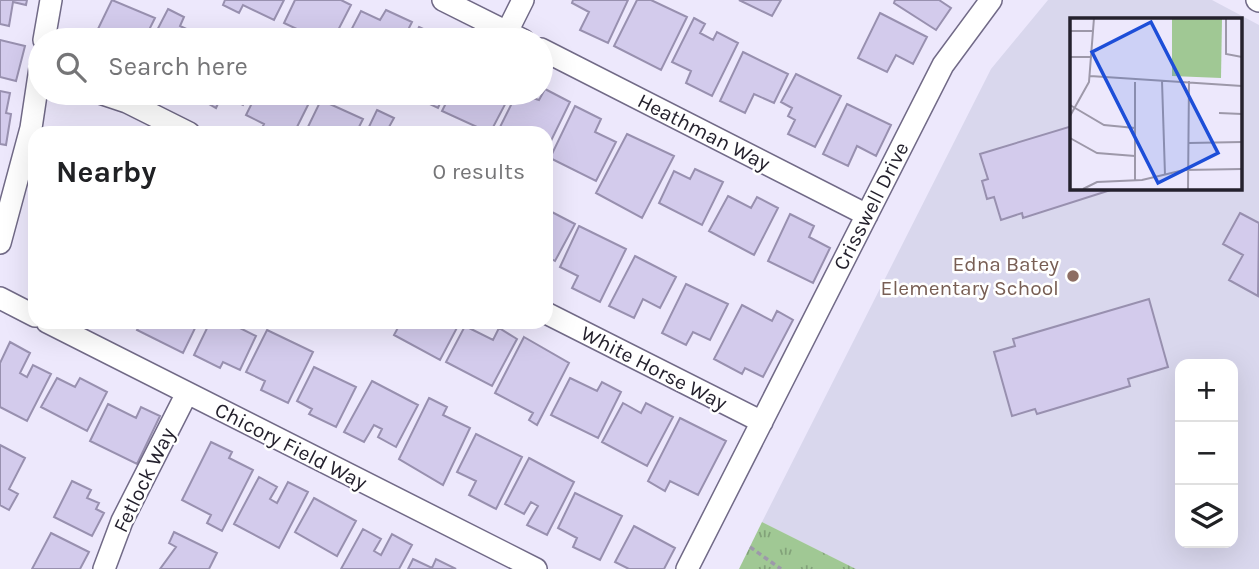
<!DOCTYPE html>
<meta charset="utf-8">
<style>
:root{--surface:#fff;--page:#f2f2f2;--text:#202124;--muted:#757577;--line:#e0e0e0}
body{margin:0;font-family:Karla,sans-serif;background:var(--page);color:var(--text)}
.controls{position:absolute;right:21px;bottom:21px;display:grid;overflow:hidden;border-radius:14px;box-shadow:0 7px 28px #0002}
.controls button{width:63px;height:63px;display:grid;place-items:center;padding:0;border:0;border-bottom:2px solid var(--line);background:var(--surface);color:var(--text);font:35px sans-serif}
.list{margin:0;padding:0;list-style:none}
h2{display:flex;justify-content:space-between;align-items:center;height:91px;margin:0;padding:0 28px;font-size:30px}
h2 small{font-size:23px;font-weight:400;color:var(--muted)}
.icon{flex:none;width:38px;height:38px;fill:none;stroke:currentColor;stroke-width:2;stroke-linecap:round;stroke-linejoin:round}
.map{position:relative;flex:none;width:1259px;height:569px;overflow:hidden}
.search{position:absolute;background:var(--surface);box-shadow:0 7px 28px #0002;left:28px;top:28px;width:525px;height:77px;display:flex;align-items:center;gap:18px;box-sizing:border-box;padding:0 24px;border-radius:38px;color:var(--muted);font-size:26px}
.panel{position:absolute;background:var(--surface);box-shadow:0 7px 28px #0002;left:28px;top:126px;width:525px;height:203px;border-radius:21px}
.map>svg:first-child{display:block}
</style>
<div class="map">
<svg width="1259" height="569" viewBox="0 0 1259 569">
<defs>
<pattern id="grass-tufts" width="24" height="20" patternUnits="userSpaceOnUse" patternTransform="scale(1.75)"><rect width="24" height="20" fill="#a0c894"/><path d="M3 7l-1-3M5 7V3M7 7l1-3M15 17l-1-3M17 17v-4M19 17l1-3" fill="none" stroke="#82a279"/></pattern>
</defs>
<rect width="100%" height="100%" fill="#ede8fc"/>
<path fill="#d9d7ed" fill-rule="evenodd" d="M1048 0H1212L1259 25V569H856L762 522 991 69ZM1072 19H1240V187H1072ZM1180 364H1233V543H1180Z"/>
<path fill="url(#grass-tufts)" d="M762 522 856 569H739Z"/>
<path fill="#d3cbec" stroke="#9890af" stroke-width="2" d="M0 0H27L26 5 13 2 9 26 0 24Z
M112 0 155 18 144 40H110L96 33Z
M225 0H284L274 20 243 5 239 13 223 5Z
M295 0H341L351 5 333 40H320L284 23Z
M573 0H628L608 43 580 30 589 12 572 3Z
M637 0H651L687 17 661 70 614 46Z
M739 0H781L772 16Z
M895 0H939L951 8 936 30 894 3Z
M168 9 184 17 180 26 210 40H152Z
M386 10 412 22 403 40H346L361 11 380 20Z
M880 13 927 37 913 64 896 55 887 72 858 58Z
M694 18 705 24 700 33 713 40 717 32 738 43 712 96 686 83 691 71 672 62Z
M419 27 447 40H413Z
M0 40 25 46 16 81 0 77Z
M743 52 788 74 774 103 754 94 745 113 720 101Z
M796 74 841 96 815 147 788 134 795 120 788 116 792 108 781 102Z
M545 89 570 102 546 151V133L498 131 517 93 539 100Z
M0 91 10 93 6 113 11 114 6 145 0 144Z
M190 93H249L243 105 222 95 216 108Z
M257 93H314L294 133H268L261 130 264 124 246 115Z
M422 93H445L438 108 421 100Z
M451 93H511L490 133 442 111Z
M321 100 363 119 356 133H305Z
M847 104 891 125 876 156 857 146 848 166 823 154Z
M575 106 601 119 595 132 616 142 596 181 550 158Z
M377 110 394 118 389 127 401 133H366Z
M1072 126V187H1120L1023 218 1022 213 1001 220 994 197 987 199 982 181 988 179 980 154Z
M627 134 674 156 642 218 596 193Z
M695 169 723 182 702 225 659 203 674 171 690 179Z
M728 196 751 208 757 197 778 208 754 255 709 231Z
M546 209 575 224 555 261 546 256Z
M1240 213 1259 223 1258 296 1229 280 1243 255 1223 244Z
M790 214 814 226 809 237 830 248 813 283 768 261Z
M579 226 626 249 600 302 572 288 578 276 560 267Z
M635 256 676 277 660 308 643 299 634 318 609 306Z
M686 284 728 304 710 340 693 332 686 345 662 333Z
M1149 299 1168 367 1128 379 1130 386 1037 414 1035 409 1012 416 994 352 1015 346 1013 339Z
M742 305 772 321 777 311 793 320 763 377 745 368 742 374 714 359Z
M141 322H198L183 353 137 330Z
M210 322H228L256 336 240 370 223 362 220 368 194 355Z
M401 322H460L440 360 394 335Z
M465 326 493 340 499 328 517 339 492 386 446 362Z
M267 330 313 352 288 403 261 390 265 381 246 372Z
M524 337 569 363 537 425 529 420 533 413 495 393Z
M10 342 30 353 20 373 27 377 33 365 51 374 27 421 0 407V363Z
M314 367 356 387 336 427 309 414 312 409 297 401Z
M57 378 75 387 80 378 107 392 87 431 41 407Z
M570 378 597 391 602 382 621 392 598 438 551 415Z
M372 381 418 405 396 447 378 437 382 429 374 425 364 442 344 432Z
M429 398 447 407 443 415 470 428 443 485 399 459Z
M623 403 641 413 646 403 673 417 647 466 602 442Z
M108 404 136 418 141 407 160 416 137 464 90 441Z
M680 418 726 441 698 495 670 481 665 491 648 481Z
M476 434 522 457 496 509 469 495 476 481 457 472Z
M211 442 232 452 229 458 253 470 222 531 207 523 211 515 182 500Z
M0 445 25 458 9 489 18 494 9 510 0 505Z
M529 458 574 482 547 535 527 525 538 506 531 502 524 514 505 504Z
M259 477 277 487 270 499 277 503 288 482 308 492 279 548 234 524Z
M72 481 91 490 87 498 99 503 96 509 104 513 92 536 54 517Z
M575 493 622 516 600 560 573 547 577 538 558 528Z
M314 498 356 521 337 556 295 532Z
M634 526 675 548 664 569H629L615 562Z
M363 529 381 539 374 551 381 555 392 534 412 545 399 569H341Z
M174 532 217 553 209 569H160L176 547 169 543Z
M51 533 89 552 80 569H32Z
M413 559 432 568 436 559 456 569H408Z"/>
<g fill="none" stroke-linecap="round" stroke-linejoin="round">
<g stroke="#716a87" stroke-width="24">
<path id="minor" d="M443 0 523 40
M1257 0 1259 1
M507 32 523 0
M44 40 51 0
M541 49 867 215
M100 93 127 102 189 133
M0 243 31 128 40 68
M0 298 35 316
M546 313 762 422
M47 322 536 569
M104 569 122 521 187 393
M687 569 943 65 991 0"/>
</g>
<path stroke="#9d99aa" stroke-width="3.5" stroke-dasharray="5 3.5" stroke-linecap="butt" d="M750 547 781 569"/>
<use href="#minor" stroke="#fff" stroke-width="21"/>
</g>
<circle fill="#8d6e63" stroke="#fff" stroke-width="2.5" cx="1073" cy="276" r="7"/>
<g text-anchor="middle" dominant-baseline="central" stroke-width="5" stroke-linejoin="round" paint-order="stroke">
<g font-size="21" fill="#24212d" stroke="#fff">
<text transform="translate(704 132) rotate(27)">Heathman Way</text>
<text transform="translate(871 206) rotate(-63)">Crisswell Drive</text>
<text transform="translate(654 368) rotate(27)">White Horse Way</text>
<text transform="translate(291 446) rotate(27)">Chicory Field Way</text>
<text transform="translate(144 480) rotate(-64)">Fetlock Way</text>
</g>
<g font-size="21" fill="#785e54" stroke="#fff" text-anchor="end">
<text x="1059" y="264">Edna Batey<tspan x="1059" dy="24">Elementary School</tspan></text>
</g>
</g>
<g transform="translate(1070 18)">
<rect width="172" height="172" fill="#ede8fc"/>
<path d="M102 0H152L151 60 102 58Z" fill="#a0c894"/>
<path fill="none" stroke="#9d98a9" stroke-width="2" d="M156 0V36L172 39M0 13H23M0 39H22M20 58 172 68M92 63 95 157M65 64V163M0 87 34 107 65 110M149 95 172 96M0 98 19 64 24 0M0 120 27 135 65 138M119 125 172 124M13 171 27 164 72 162 114 152 172 151M118 171 119 63"/>
<path fill="#1d4ed8" fill-opacity="0.15" stroke="#1d4ed8" stroke-width="3.5" d="M81 4 148 135 88 165 22 34Z"/>
<rect width="172" height="172" fill="none" stroke="#24212d" stroke-width="3.5"/>
</g>
</svg>
<div class="controls">
<button>+</button>
<button>−</button>
<button><svg class="icon" aria-label="layers" viewBox="0 0 24 24"><path d="M12 4l9 5-9 5-9-5zM3 14l9 5 9-5"/></svg></button>
</div>
<div class="search"><svg class="icon" aria-label="search" viewBox="0 0 24 24"><circle cx="10" cy="10" r="6"/><path d="M15 15l6 6"/></svg>Search here</div>
<section class="panel">
<h2>Nearby<small>0 results</small></h2>
<ul class="list">
</ul>
</section>
</div>
